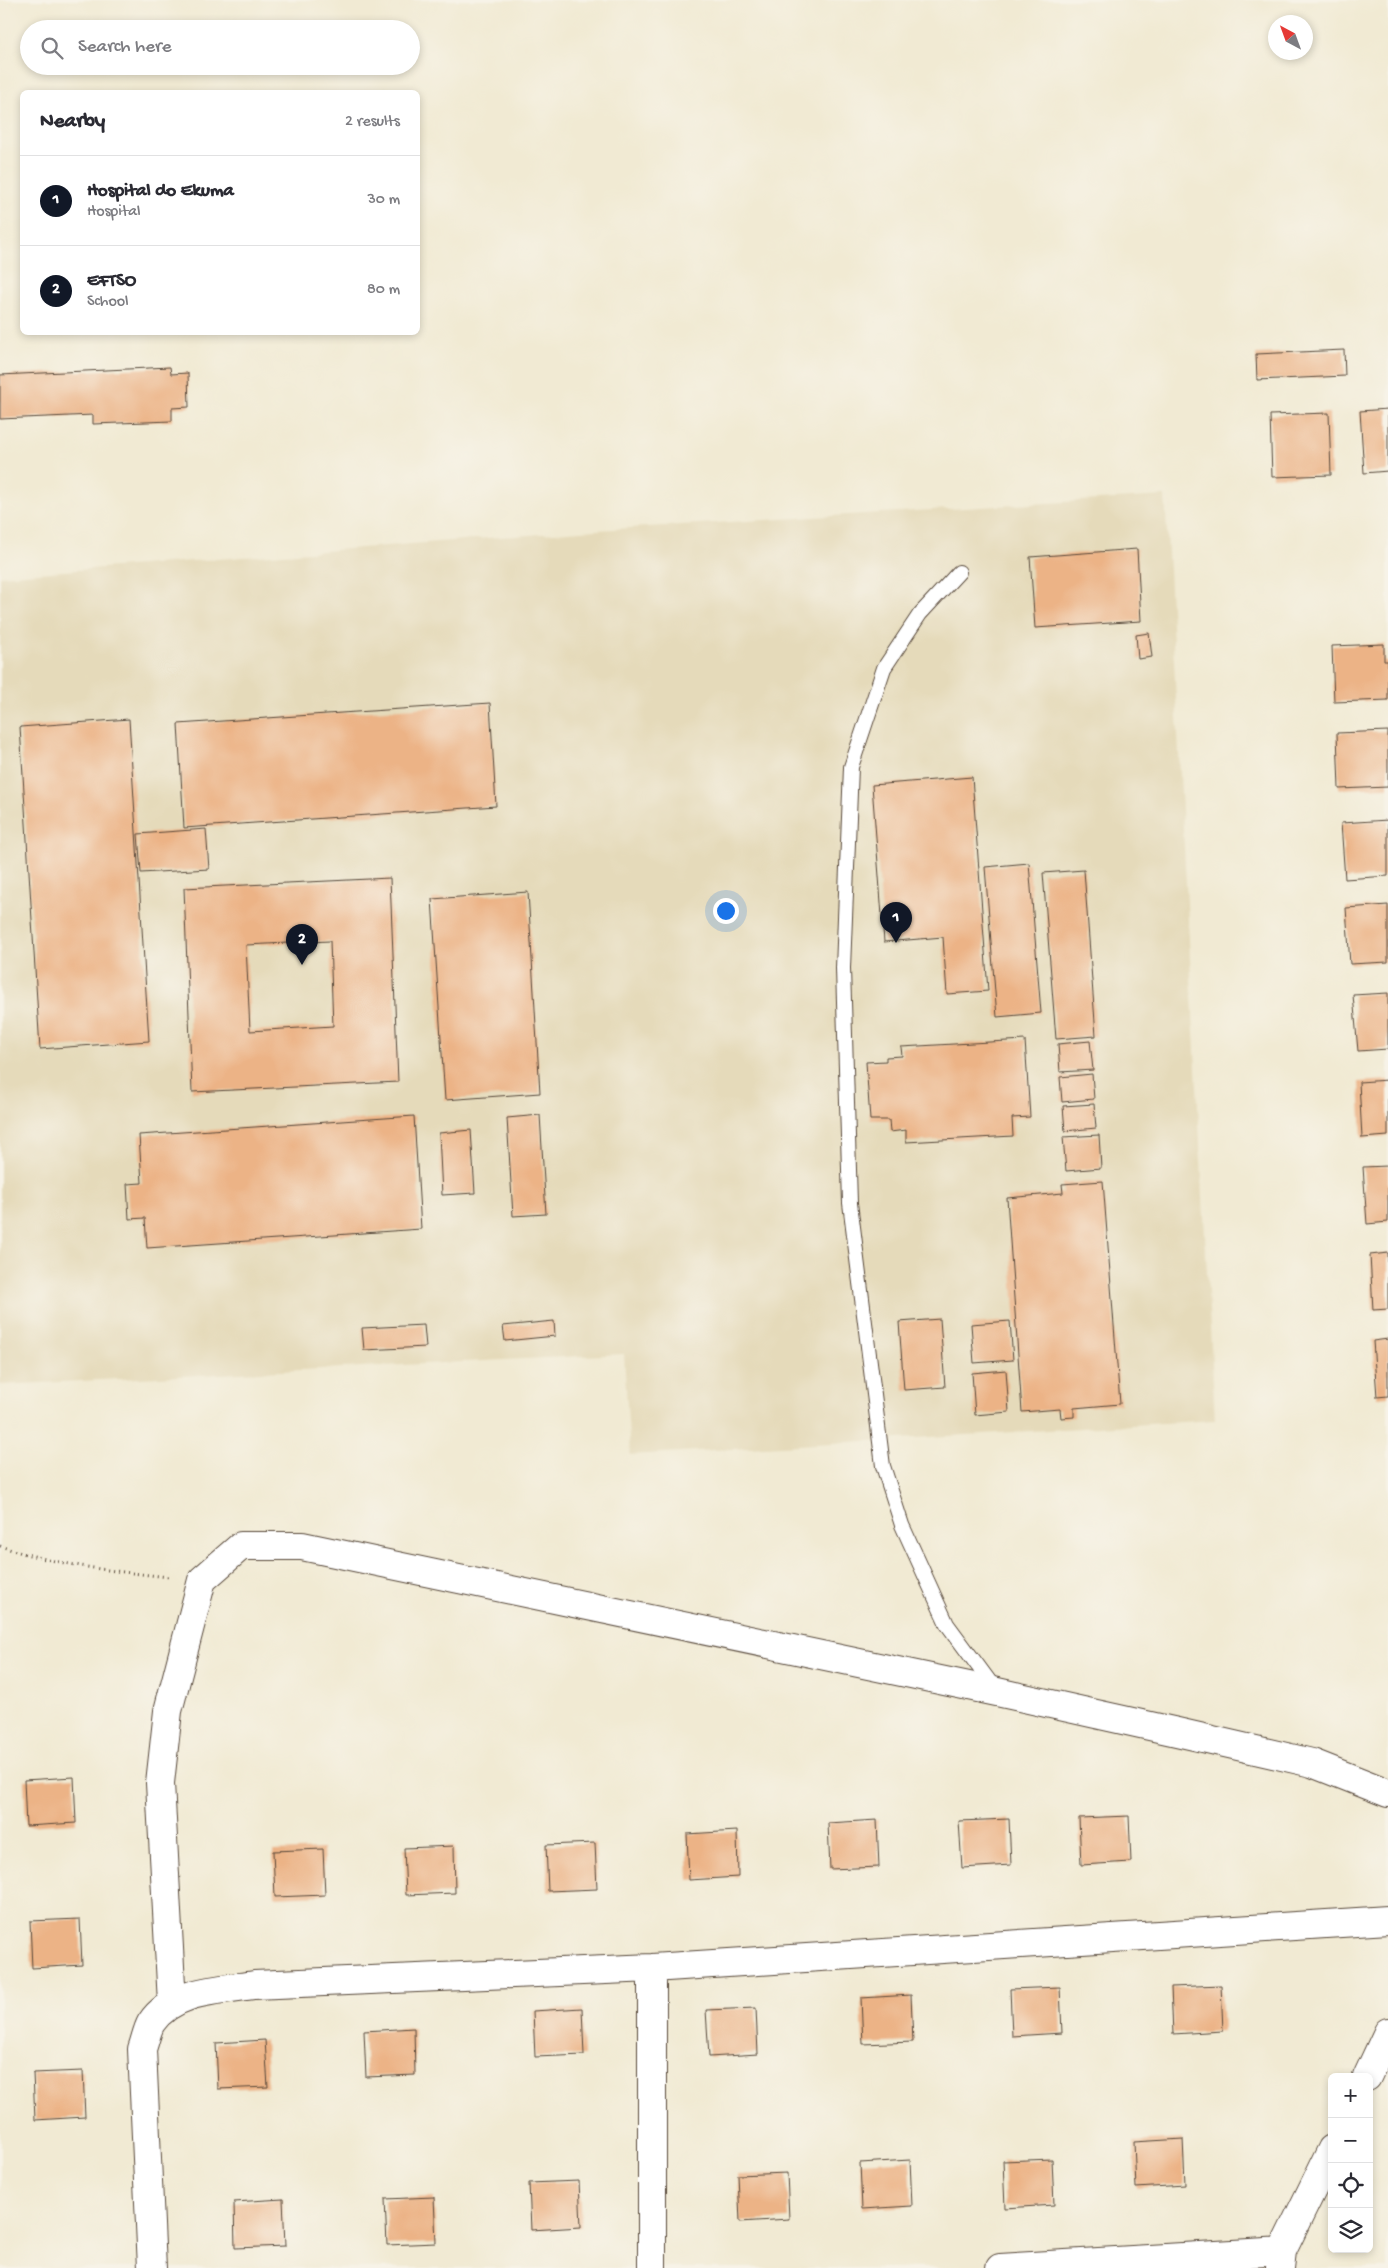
<!DOCTYPE html>
<meta charset="utf-8">
<style>
:root{--surface:#fff;--page:#f7f7f7;--text:#2b2b33;--muted:#7c7c81;--line:#e1e1e2;--accent:#111827}
body{margin:0;font-family:"Gochi Hand",sans-serif;background:var(--page);color:var(--text)}
.controls{position:absolute;right:15px;bottom:15px;display:grid;overflow:hidden;border-radius:8px;box-shadow:0 2px 8px #0003}
.controls button{width:45px;height:45px;display:grid;place-items:center;padding:0;border:0;border-bottom:1px solid var(--line);background:var(--surface);color:var(--text);font:25px sans-serif}
.compass{position:absolute;left:1268px;top:15px;width:45px;height:45px;border-radius:50%;background:var(--surface);box-shadow:0 2px 8px #0003;rotate:319deg}
.you{position:absolute;left:725px;top:910px;width:18px;height:18px;margin:-12px;border:4px solid #fff;border-radius:50%;background:#1a73e8;box-shadow:0 0 0 8px #1a73e833}
.badge{display:grid;place-items:center;width:32px;height:32px;border-radius:50%;background:var(--accent);color:#fff;font-size:16px;font-weight:700}
.pin{position:absolute;translate:-50% -41px;filter:drop-shadow(0 1px 2px #0008)}
.pin::after{content:'';position:absolute;top:26px;width:18px;height:15px;background:inherit;clip-path:polygon(0 0,100% 0,50% 100%)}
.list{margin:0;padding:0;list-style:none}
h2{display:flex;justify-content:space-between;align-items:center;height:65px;margin:0;padding:0 20px;font-size:21px}
h2 small{font-size:16px;font-weight:400;color:var(--muted)}
.list li{display:grid;grid-template-columns:32px 1fr auto;gap:15px;align-items:center;box-sizing:border-box;height:90px;padding:0 20px;border-top:1px solid var(--line)}
.list b{display:block;font-size:19px;white-space:nowrap}
.list p{margin:0;font-size:16px;white-space:nowrap;color:var(--muted)}
.list em{font-size:16px;font-style:normal;color:var(--muted)}
.icon{flex:none;width:28px;height:28px;fill:none;stroke:currentColor;stroke-width:2;stroke-linecap:round;stroke-linejoin:round}
.map{position:relative;flex:none;width:1388px;height:2268px;overflow:hidden}
.search{position:absolute;background:var(--surface);box-shadow:0 2px 8px #0003;left:20px;top:20px;width:400px;height:55px;display:flex;align-items:center;gap:12px;box-sizing:border-box;padding:0 18px;border-radius:28px;color:var(--muted);font-size:19px}
.panel{position:absolute;background:var(--surface);box-shadow:0 2px 8px #0003;left:20px;top:90px;width:400px;height:245px;border-radius:8px}
.map>svg:first-child{display:block}
</style>
<div class="map">
<svg width="1388" height="2268" viewBox="0 0 1388 2268">
<rect width="100%" height="100%" fill="#f7f3e8"/>
<filter id="ink" filterUnits="userSpaceOnUse"><feTurbulence type="fractalNoise" baseFrequency=".02" numOctaves="2"/><feDisplacementMap in="SourceGraphic" scale="10" xChannelSelector="R" yChannelSelector="G"/><feConvolveMatrix kernelMatrix="1 2 1 2 8 2 1 2 1" color-interpolation-filters="sRGB"/></filter>
<filter id="wash" filterUnits="userSpaceOnUse"><feTurbulence type="fractalNoise" baseFrequency=".0096" numOctaves="4" result="noise"/><feDisplacementMap in="SourceGraphic" scale="20" xChannelSelector="R" yChannelSelector="G"/><feGaussianBlur stdDeviation="1.12" result="paint"/><feColorMatrix in="noise" values="0 0 0 0 0 0 0 0 0 0 0 0 0 0 0 0 0 1.4 0 .05"/><feComposite in="paint" operator="in"/></filter>
<g filter="url(#wash)">
<rect width="100%" height="100%" fill="#f1ead3"/>
<path fill="#e5daba" d="M1165 496 1215 1420 630 1455 624 1354 0 1385V576L580 531Z"/>
<g id="blocks">
<path fill="#ecb386" fill-rule="evenodd" d="M1344 350 1345 376 1257 380 1256 354Z
M170 367 171 374 188 373 189 407 172 408V421L93 424V415L0 419V375Z
M1388 409V471L1364 473 1360 411Z
M1329 413 1331 475 1272 477 1270 415Z
M1137 549 1141 621 1035 628 1030 557Z
M1149 633 1152 657 1138 659 1136 635Z
M1384 644V661H1388V700L1334 702 1332 646Z
M490 703 496 806 184 828 178 724Z
M129 719 149 1041 40 1049 20 727Z
M1388 731V787L1339 789 1337 733Z
M972 777 988 991 947 994 943 937 884 942 872 785Z
M1388 820V876L1345 879 1341 823Z
M206 829 209 869 141 873 138 834Z
M1029 863 1041 1013 997 1017 985 867Z
M1084 870 1096 1036 1056 1039 1043 873Z
M390 878 398 1082 192 1092 184 888ZM330 941 333 1026 250 1031 246 945Z
M528 892 540 1093 445 1100 432 899Z
M1388 905V962L1350 964 1346 908Z
M1388 993V1049L1358 1051 1353 995Z
M1025 1040 1030 1117 1012 1118 1013 1136 906 1142V1130L890 1132 889 1120H870L866 1062 886 1061V1057L902 1056 901 1047Z
M1090 1041 1093 1070 1060 1072 1058 1044Z
M1092 1074 1094 1099 1062 1102 1060 1077Z
M1388 1080V1136L1362 1138 1359 1082Z
M1094 1104 1096 1128 1065 1131 1063 1106Z
M540 1115 546 1214 513 1216 507 1118Z
M414 1116 421 1229 147 1248 145 1218 129 1219 127 1184 142 1183 139 1135Z
M471 1130 475 1193 442 1195 439 1133Z
M1099 1135 1101 1168 1066 1171 1063 1137Z
M1388 1166V1222L1367 1224 1363 1167Z
M1103 1181 1120 1404 1074 1408V1417L1061 1418 1060 1409 1022 1412 1007 1198 1063 1193 1062 1184Z
M1388 1253V1309L1373 1310 1370 1255Z
M940 1319 945 1387 904 1390 899 1322Z
M554 1321 555 1336 505 1341 503 1326Z
M1010 1321 1013 1360 974 1363 971 1324Z
M424 1325 426 1347 364 1350 362 1328Z
M1388 1339V1396L1377 1397 1373 1341Z
M1006 1370 1009 1412 975 1415 972 1373Z
M74 1777 76 1823 26 1826 24 1780Z
M1129 1816 1131 1862 1081 1865 1079 1818Z
M1009 1819 1011 1865 962 1868 959 1821Z
M877 1820 879 1867 830 1869 828 1823Z
M737 1831 738 1877 689 1880 687 1834Z
M595 1843 597 1889 548 1891 546 1845Z
M454 1846 455 1893 406 1895 404 1848Z
M323 1849 325 1895 275 1897 273 1851Z
M80 1919 82 1965 32 1968 30 1921Z
M1221 1985 1223 2031 1173 2034 1171 1987Z
M1060 1987 1062 2033 1012 2036 1010 1989Z
M911 1995 913 2042 863 2044 861 1998Z
M582 2008 584 2055 535 2057 533 2011Z
M756 2008 758 2054 709 2057 706 2010Z
M414 2028 415 2075 366 2077 364 2031Z
M265 2040 268 2087 218 2089 216 2043Z
M83 2071 85 2117 35 2120 33 2073Z
M1183 2139 1185 2185 1136 2188 1134 2142Z
M1052 2159 1054 2205 1005 2208 1003 2161Z
M910 2160 912 2206 862 2209 860 2163Z
M787 2173 789 2219 740 2222 738 2175Z
M579 2181 581 2227 531 2230 529 2183Z
M434 2197 436 2243 387 2245 385 2199Z
M283 2199 285 2246 235 2248 234 2202Z"/>
</g>
</g>
<g filter="url(#ink)">
<use href="#blocks" fill-opacity="0" stroke="#564739" stroke-width="1"/>
<g fill="none" stroke-linecap="round" stroke-linejoin="round">
<g stroke="#564739" stroke-width="16">
<path id="lane" d="M959 572 920 614 884 668 851 767 843 968 850 1203 883 1466 902 1525 947 1624 995 1689"/>
</g>
<g stroke="#564739" stroke-width="30">
<path id="street" d="M652 1968V2268
M172 2003 160 1783 168 1711 202 1580 241 1546H302L997 1692 1177 1732 1312 1763 1388 1793
M1367 2077 1388 2032
M152 2268 142 2049C145 2041 147 2030 151 2023 173 1990 219 1990 254 1985L652 1968 1388 1920
M1000 2268 1282 2251
M1280 2268 1282 2251 1332 2149"/>
</g>
<path stroke="#564739" stroke-width="3" stroke-dasharray="1 4" stroke-linecap="butt" d="M0 1546C55 1565 111 1571 169 1577"/>
<use href="#lane" stroke="#fff" stroke-width="14"/>
<use href="#street" stroke="#fff" stroke-width="28"/>
</g>
</g>
</svg>
<div class="controls">
<button>+</button>
<button>−</button>
<button><svg class="icon" aria-label="locate" viewBox="0 0 24 24"><circle cx="12" cy="12" r="6"/><path d="M12 2v4M12 18v4M2 12h4M18 12h4"/></svg></button>
<button><svg class="icon" aria-label="layers" viewBox="0 0 24 24"><path d="M12 4l9 5-9 5-9-5zM3 14l9 5 9-5"/></svg></button>
</div>
<svg class="compass" viewBox="-18 -18 36 36"><path d="M0-13l5 13h-10z" fill="#e53935"/><path d="M0 13l5-13h-10z" fill="#7c7c81"/></svg>
<div class="you"></div>
<div class="pin badge" style="left:896px;top:943px">1</div>
<div class="pin badge" style="left:302px;top:965px">2</div>
<div class="search"><svg class="icon" aria-label="search" viewBox="0 0 24 24"><circle cx="10" cy="10" r="6"/><path d="M15 15l6 6"/></svg>Search here</div>
<section class="panel">
<h2>Nearby<small>2 results</small></h2>
<ul class="list">
<li><span class="badge">1</span><div><b>Hospital do Ekuma</b><p>Hospital</p></div><em>30 m</em></li>
<li><span class="badge">2</span><div><b>EFTSO</b><p>School</p></div><em>80 m</em></li>
</ul>
</section>
</div>
